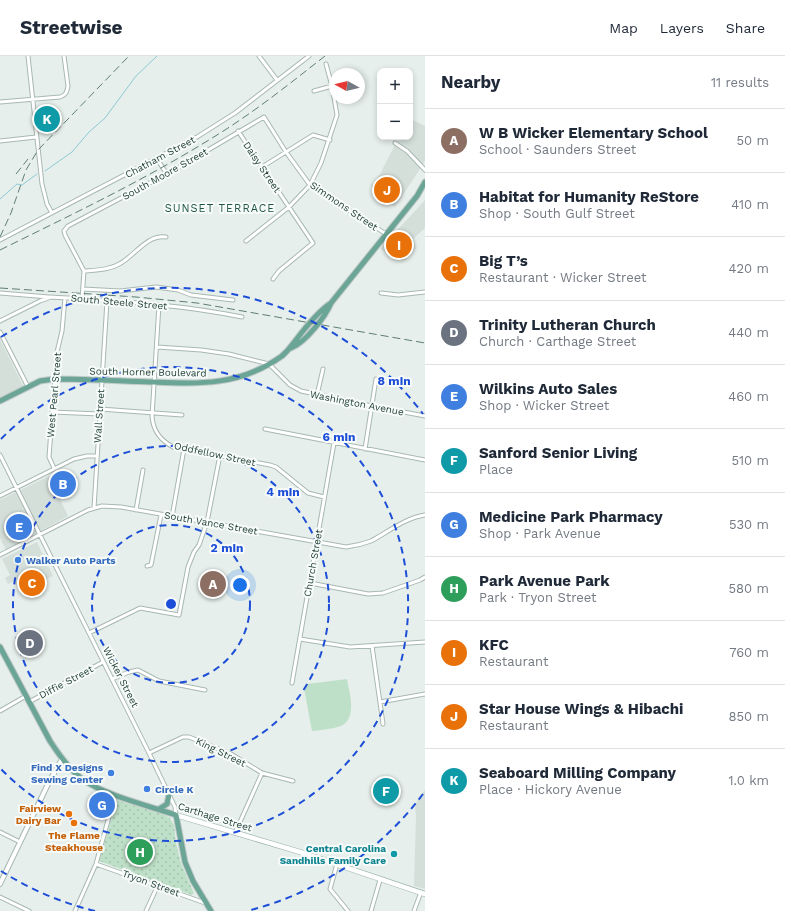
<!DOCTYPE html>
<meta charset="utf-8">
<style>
:root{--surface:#fff;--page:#f6f6f7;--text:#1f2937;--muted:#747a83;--line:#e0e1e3;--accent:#2563eb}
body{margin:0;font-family:"Work Sans",sans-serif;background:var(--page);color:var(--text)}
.controls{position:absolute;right:12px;top:12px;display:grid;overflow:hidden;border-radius:8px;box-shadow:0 2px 6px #0003}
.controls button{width:36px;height:36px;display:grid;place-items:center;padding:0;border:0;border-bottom:1px solid var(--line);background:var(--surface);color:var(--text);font:20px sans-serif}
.compass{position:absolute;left:329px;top:12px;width:36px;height:36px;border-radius:50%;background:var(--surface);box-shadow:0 2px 6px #0003;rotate:278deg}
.you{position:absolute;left:240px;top:529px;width:14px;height:14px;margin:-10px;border:3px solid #fff;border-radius:50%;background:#1a73e8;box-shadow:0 0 0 6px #1a73e833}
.badge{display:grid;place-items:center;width:26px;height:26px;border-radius:50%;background:var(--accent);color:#fff;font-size:13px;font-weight:700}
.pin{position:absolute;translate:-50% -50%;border:2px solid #fff;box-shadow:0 1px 4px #0006}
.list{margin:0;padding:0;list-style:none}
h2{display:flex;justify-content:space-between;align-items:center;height:52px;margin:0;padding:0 16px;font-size:17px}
h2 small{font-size:13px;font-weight:400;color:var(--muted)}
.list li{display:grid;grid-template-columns:26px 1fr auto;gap:12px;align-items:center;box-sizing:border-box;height:64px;padding:0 16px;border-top:1px solid var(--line)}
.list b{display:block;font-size:15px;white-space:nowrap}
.list p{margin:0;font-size:13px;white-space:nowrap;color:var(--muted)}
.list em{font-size:13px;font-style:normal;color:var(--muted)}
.map{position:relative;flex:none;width:425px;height:855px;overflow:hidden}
header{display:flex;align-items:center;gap:24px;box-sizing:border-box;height:56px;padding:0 20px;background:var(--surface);border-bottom:1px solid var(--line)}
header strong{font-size:19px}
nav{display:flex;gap:22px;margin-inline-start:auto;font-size:14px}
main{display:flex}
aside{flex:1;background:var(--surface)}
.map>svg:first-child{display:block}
</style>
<header>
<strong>Streetwise</strong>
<nav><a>Map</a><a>Layers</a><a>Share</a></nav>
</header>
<main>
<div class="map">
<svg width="425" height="855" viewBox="0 0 425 855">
<defs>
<pattern id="park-dots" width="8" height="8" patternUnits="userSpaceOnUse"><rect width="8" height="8" fill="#bfe0c8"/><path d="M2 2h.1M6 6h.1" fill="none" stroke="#a4c1ad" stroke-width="1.8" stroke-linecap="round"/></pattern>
</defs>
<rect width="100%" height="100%" fill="#e6efeb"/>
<path fill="#d4dfda" d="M411 63 425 70V105L395 151 371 130 381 117 384 110 399 81H410V65Z
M425 144V172L413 183 416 192 405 204H400L380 193Z
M0 283 23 330 0 341Z
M49 420 68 460 6 494 0 482V444Z
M37 486 53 520 20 536 14 525 8 528 5 522 10 519 2 503Z
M425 734V833L414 830 416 760 415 750 419 740Z"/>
<path fill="url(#park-dots)" d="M117 744 165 759 170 762 174 769 176 787 181 807 193 835 194 837 192 839 99 805Z"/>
<path fill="#bfe0c8" d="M347 623C349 636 358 662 341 670 332 673 321 674 312 675L304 632 307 628Z"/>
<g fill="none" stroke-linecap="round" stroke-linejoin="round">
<path stroke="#8ec9d4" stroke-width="1" d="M45 115 72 96 89 76 105 62 136 20 157 0
M0 143 17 128 22 129 37 118"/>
<g stroke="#a8b8b2" stroke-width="5">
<path id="minor" d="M28 0 42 128 47 148 52 157
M259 0 277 24
M314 35 332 30
M0 46 60 41C66 39 67 36 68 30L64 0
M238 75 313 187 279 215 273 223
M0 85 36 81
M395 87 407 95 425 114
M157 103 167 118
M262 111 313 79 330 84
M0 184 197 81 235 57 309 0
M246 185 289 151 310 129 321 107 337 59 332 30 326 8
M84 215C97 214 110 214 121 207 135 199 148 178 166 181
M83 233 120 235 156 231 178 234 191 239 233 244
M0 237 49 241
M381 237 398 239 425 236
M82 243 84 215 65 179 64 175 68 170 176 113 264 61 286 96 310 129 386 178
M159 249 152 360C153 375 160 384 173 391L270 409 276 411 308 437 324 441
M0 265 40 245 51 241C115 245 179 248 242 261
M0 276 28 331
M157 291 201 294 229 298 269 308 290 329 301 335 372 350 425 360
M317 339 323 313
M100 353 182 359
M52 356 100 358
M265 373 425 404
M365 393 376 323
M0 399 149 697 175 751 176 759
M54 412 49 401 54 333 57 296 62 275 65 242
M0 440 74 403 87 400H97
M94 452 107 245
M136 454 143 414
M172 461 184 393
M0 499 88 454 102 450 121 451 346 491C355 490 363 488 371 485 388 476 405 462 425 459
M147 510 151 509 161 459
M310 527 368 538 383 537 420 524 425 521
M89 577 140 552 179 559 188 511 194 496 199 489 207 466 220 399
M300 583 350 591 425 586
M372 590 383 668
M112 623 129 616 138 614 159 625 205 634
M292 627 334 387
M29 646 103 606
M380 646 425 638
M0 655 26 640
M149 697 183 681H189L231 698 262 717 293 725
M0 776 20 786
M235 777 262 717
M96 808 205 847
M337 808 330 833 348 855
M0 841 29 855
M75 855 96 808 115 739
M146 855 158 829
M371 855 380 824
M414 855 421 836"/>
</g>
<g stroke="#a8b8b2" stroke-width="6">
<path id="tertiary" d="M0 828 49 726 62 703"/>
</g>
<g stroke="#a4bbb3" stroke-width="6">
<path id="secondary" d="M176 759 300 796 425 838"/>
</g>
<g stroke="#c2cac8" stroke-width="7">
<path id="primary" d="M291 292C306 286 325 261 331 247L417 140 425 126
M0 345 40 325 54 323C87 323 119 325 151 326 200 328 240 330 282 300 289 294 291 290 296 284 305 272 319 255 331 247
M0 591 50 685C59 699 69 713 82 723 104 739 149 750 176 759L185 806 193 825 211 855
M159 753 167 748 169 739"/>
</g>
<use href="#minor" stroke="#fff" stroke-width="3"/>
<use href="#tertiary" stroke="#fff" stroke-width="4"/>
<use href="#secondary" stroke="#fff" stroke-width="4.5"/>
<use href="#primary" stroke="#6aa596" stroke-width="5"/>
<path stroke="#5f7d75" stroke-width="1" stroke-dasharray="8 4" stroke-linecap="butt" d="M16 118 28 103
M0 181 11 157 26 114 38 94 129 0
M0 194C77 156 155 119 228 72 262 50 293 25 325 0
M0 232 136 241 197 247 425 287"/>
</g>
<g fill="none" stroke="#1d4ed8" stroke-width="2" stroke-dasharray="7 5">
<circle cx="171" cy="548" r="79"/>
<circle cx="171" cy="548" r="158"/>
<path d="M1 383A237 237 0 1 1 1 713"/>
<path d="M423 738A316 316 0 0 1 247 855M95 855A316 316 0 0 1 1 815M1 281A316 316 0 0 1 423 358"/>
</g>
<g fill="#3f7fe0" stroke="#f7fbf9" stroke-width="1.5">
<circle cx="18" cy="504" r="4"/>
<circle cx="111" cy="717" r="4"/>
<circle cx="147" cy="733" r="4"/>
</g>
<g fill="#e8710a" stroke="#f7fbf9" stroke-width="1.5">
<circle cx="69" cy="758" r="4"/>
<circle cx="74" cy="767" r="4"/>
</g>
<circle fill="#0f9aa8" stroke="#f7fbf9" stroke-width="1.5" cx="394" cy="798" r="4"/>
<g text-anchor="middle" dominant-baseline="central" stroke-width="4" stroke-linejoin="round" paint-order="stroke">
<g font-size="10" fill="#24423a" stroke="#f7fbf9">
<text transform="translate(160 101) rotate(-28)">Chatham Street</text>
<text transform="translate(262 111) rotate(56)">Daisy Street</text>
<text transform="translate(165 118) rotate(-29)">South Moore Street</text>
<text transform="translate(344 150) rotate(34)">Simmons Street</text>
<text transform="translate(119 246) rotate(5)">South Steele Street</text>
<text transform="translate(148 316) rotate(1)">South Horner Boulevard</text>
<text transform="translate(54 339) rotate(-85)">West Pearl Street</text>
<text transform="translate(357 347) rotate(11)">Washington Avenue</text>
<text transform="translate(99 360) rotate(-86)">Wall Street</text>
<text transform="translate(215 398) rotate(12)">Oddfellow Street</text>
<text transform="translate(211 467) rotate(10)">South Vance Street</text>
<text transform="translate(313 507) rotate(-80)">Church Street</text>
<text transform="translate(121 621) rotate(63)">Wicker Street</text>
<text transform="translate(66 626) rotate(-28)">Diffie Street</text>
<text transform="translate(221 696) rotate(26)">King Street</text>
<text transform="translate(215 761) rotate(17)">Carthage Street</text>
<text transform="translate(151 827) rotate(20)">Tryon Street</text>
</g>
<g font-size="10" font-weight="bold" fill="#366cbe" stroke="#f7fbf9" text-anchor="start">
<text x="26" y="504">Walker Auto Parts</text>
<text x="103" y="711" text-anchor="end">Find X Designs<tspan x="103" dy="12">Sewing Center</tspan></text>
<text x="155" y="733">Circle K</text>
</g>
<g font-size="10" font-weight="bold" fill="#c56008" stroke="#f7fbf9" text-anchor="end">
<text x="61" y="752">Fairview<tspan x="61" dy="12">Dairy Bar</tspan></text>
<text x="74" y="779" text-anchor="middle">The Flame<tspan x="74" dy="12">Steakhouse</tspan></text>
</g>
<g font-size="10" font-weight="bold" fill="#0d838f" stroke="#f7fbf9" text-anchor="end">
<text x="386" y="792">Central Carolina<tspan x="386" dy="12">Sandhills Family Care</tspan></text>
</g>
<g font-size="11" letter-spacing="1" fill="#1f5548" stroke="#f7fbf9">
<text x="220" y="152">SUNSET TERRACE</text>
</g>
</g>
<circle cx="171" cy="548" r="6" fill="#1d4ed8" stroke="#f7fbf9" stroke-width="2"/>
<g font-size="12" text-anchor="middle" font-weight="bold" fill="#1d4ed8" stroke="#f7fbf9" stroke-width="4" stroke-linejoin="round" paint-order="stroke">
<text x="394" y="329">8 min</text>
<text x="339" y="385">6 min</text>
<text x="283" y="440">4 min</text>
<text x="227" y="496">2 min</text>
</g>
</svg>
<div class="controls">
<button>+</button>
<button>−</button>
</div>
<svg class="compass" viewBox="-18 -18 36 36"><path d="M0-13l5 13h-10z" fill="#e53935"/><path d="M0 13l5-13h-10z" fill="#747a83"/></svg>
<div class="you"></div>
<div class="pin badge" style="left:213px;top:528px;background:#8d6e63">A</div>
<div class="pin badge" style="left:63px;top:428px;background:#3f7fe0">B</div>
<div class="pin badge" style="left:32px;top:527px;background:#e8710a">C</div>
<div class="pin badge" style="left:30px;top:587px;background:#6b7280">D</div>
<div class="pin badge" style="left:19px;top:471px;background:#3f7fe0">E</div>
<div class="pin badge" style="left:386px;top:735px;background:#0f9aa8">F</div>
<div class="pin badge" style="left:102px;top:749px;background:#3f7fe0">G</div>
<div class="pin badge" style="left:140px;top:796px;background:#2e9e5b">H</div>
<div class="pin badge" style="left:399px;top:189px;background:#e8710a">I</div>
<div class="pin badge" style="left:387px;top:134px;background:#e8710a">J</div>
<div class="pin badge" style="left:47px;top:63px;background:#0f9aa8">K</div>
</div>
<aside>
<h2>Nearby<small>11 results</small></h2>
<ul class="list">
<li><span class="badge" style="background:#8d6e63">A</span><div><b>W B Wicker Elementary School</b><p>School · Saunders Street</p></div><em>50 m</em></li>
<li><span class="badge" style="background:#3f7fe0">B</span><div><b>Habitat for Humanity ReStore</b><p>Shop · South Gulf Street</p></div><em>410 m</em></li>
<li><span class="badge" style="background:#e8710a">C</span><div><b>Big T’s</b><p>Restaurant · Wicker Street</p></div><em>420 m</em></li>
<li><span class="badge" style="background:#6b7280">D</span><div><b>Trinity Lutheran Church</b><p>Church · Carthage Street</p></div><em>440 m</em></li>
<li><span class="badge" style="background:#3f7fe0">E</span><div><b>Wilkins Auto Sales</b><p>Shop · Wicker Street</p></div><em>460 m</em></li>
<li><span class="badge" style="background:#0f9aa8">F</span><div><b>Sanford Senior Living</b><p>Place</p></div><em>510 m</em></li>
<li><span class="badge" style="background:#3f7fe0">G</span><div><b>Medicine Park Pharmacy</b><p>Shop · Park Avenue</p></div><em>530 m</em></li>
<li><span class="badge" style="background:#2e9e5b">H</span><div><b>Park Avenue Park</b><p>Park · Tryon Street</p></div><em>580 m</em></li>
<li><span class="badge" style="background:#e8710a">I</span><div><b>KFC</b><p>Restaurant</p></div><em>760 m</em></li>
<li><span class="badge" style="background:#e8710a">J</span><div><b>Star House Wings &amp; Hibachi</b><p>Restaurant</p></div><em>850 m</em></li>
<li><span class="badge" style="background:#0f9aa8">K</span><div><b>Seaboard Milling Company</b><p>Place · Hickory Avenue</p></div><em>1.0 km</em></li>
</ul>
</aside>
</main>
